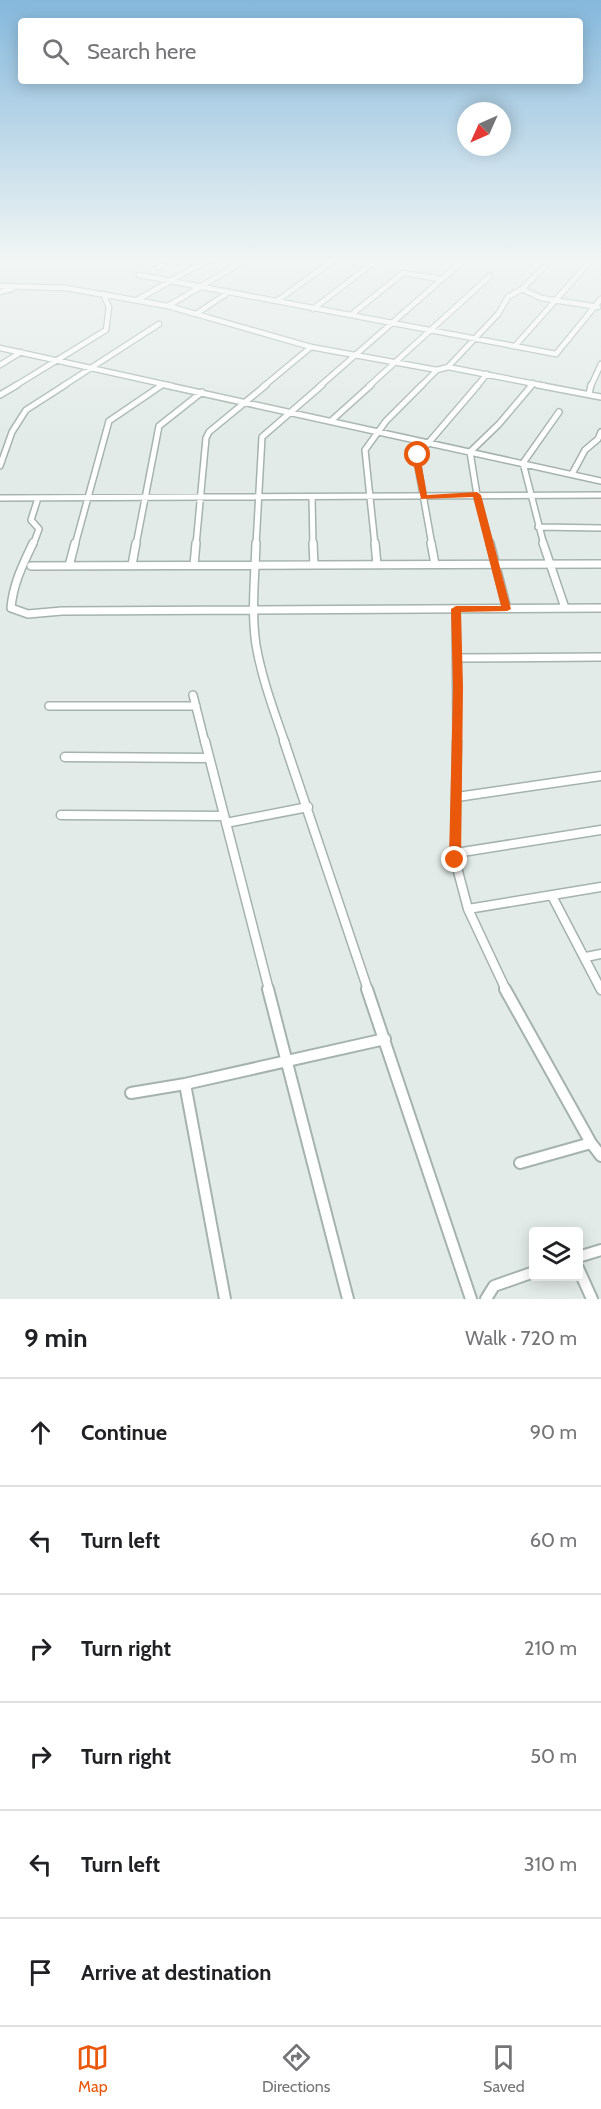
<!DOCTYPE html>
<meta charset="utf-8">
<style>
:root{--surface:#fff;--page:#f6f6f6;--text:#202124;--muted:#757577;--line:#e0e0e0;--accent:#ea580c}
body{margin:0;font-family:Cabin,sans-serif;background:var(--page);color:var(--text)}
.controls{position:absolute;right:18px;bottom:18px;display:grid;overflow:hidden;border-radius:6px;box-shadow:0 3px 15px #0003}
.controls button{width:54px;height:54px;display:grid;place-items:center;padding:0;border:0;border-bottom:2px solid var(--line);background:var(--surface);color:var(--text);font:30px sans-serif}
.compass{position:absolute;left:457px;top:102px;width:54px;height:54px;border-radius:50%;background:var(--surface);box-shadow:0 3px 15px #0003;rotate:225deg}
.stop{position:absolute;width:18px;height:18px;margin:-14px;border:4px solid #ea580c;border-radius:50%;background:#fff}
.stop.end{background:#ea580c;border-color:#fff;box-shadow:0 2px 6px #0008}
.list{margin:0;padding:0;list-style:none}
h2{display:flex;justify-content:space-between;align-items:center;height:78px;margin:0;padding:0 24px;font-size:26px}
h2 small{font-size:20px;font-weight:400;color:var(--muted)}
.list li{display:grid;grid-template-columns:39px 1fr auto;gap:18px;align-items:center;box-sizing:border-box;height:108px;padding:0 24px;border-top:2px solid var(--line)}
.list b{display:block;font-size:22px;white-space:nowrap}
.list em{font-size:20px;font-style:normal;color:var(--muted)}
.icon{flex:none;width:33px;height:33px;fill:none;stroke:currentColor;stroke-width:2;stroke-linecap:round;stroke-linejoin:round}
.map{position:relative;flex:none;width:601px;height:1299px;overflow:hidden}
.search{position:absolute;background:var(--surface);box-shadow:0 3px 15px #0003;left:18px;right:18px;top:18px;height:66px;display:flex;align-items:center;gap:15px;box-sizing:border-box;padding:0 21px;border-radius:6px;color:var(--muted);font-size:22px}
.sheet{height:726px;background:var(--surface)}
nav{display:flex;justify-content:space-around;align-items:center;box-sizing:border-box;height:84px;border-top:2px solid var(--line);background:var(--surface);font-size:16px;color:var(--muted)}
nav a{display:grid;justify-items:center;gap:3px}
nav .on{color:var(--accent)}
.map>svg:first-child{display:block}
</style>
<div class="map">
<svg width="601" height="1299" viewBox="0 0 601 1299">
<rect width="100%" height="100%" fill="#e2ebe7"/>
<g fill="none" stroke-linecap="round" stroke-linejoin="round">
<g stroke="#a5b2ae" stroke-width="7">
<path id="minor-far4" d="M158 267 173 259
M139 275 556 354 601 299
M0 286 66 288 168 306 311 347 437 370 448 367 545 386
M522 289 541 298 598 307
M0 292 12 289
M137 300 209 259
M277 301 335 259
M168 306 247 259
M313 309 378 259
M196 314 229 292
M351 315 403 273 440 279
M516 345 592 259
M0 348 172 386
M0 365 21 352
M448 367 498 314 508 297 522 289 552 259
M15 386 106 330 109 307 103 294
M63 386 159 324
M160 386 163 384
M264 386 311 347
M320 386 465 259
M369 386 490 276
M421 386 437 370
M477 386 487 374
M530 386 533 383
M591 386 601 364"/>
</g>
<g stroke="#a5b2ae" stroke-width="8">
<path id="minor-far3" d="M165 385 601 481
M538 385 601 397
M589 394 591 385
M0 395 17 385
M331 421 371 385
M0 466 12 432 26 410 65 385
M572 474 585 450 598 439 601 432
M312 497 313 545
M0 498 601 495
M538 527 601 528
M33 545 39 529 31 520 38 498
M75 545 109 421 162 385
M136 545 159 426 202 392
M196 545 206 438 209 432 266 385
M256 545 262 437 322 385
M375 545 365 450 386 421 422 385
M432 545 417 461 418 455 478 385
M490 545 477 495 470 452 499 424 532 385
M544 545 523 463 559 412"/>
</g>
<g stroke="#a5b2ae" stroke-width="10">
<path id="minor-far2" d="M33 543C23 564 13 584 11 608L28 614 62 611 601 608
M256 543C255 577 251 611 256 645 262 679 274 711 285 743
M313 543 314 565
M375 543 377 565
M431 543 435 564
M490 543 507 609
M543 543 565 608
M132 565 136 543
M194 565 196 543
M31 566 601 564
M69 566 75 543
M456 609 457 743
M457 658 601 657
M193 695 205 743
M49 706H196"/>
</g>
<g stroke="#a5b2ae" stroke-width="11">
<path id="minor-far1" d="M205 741 269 990
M284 741 368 990
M457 741 455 860 468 909 506 990
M65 757 209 758
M457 797 601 776
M61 815 224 816
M226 823 308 807
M456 853 601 830
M552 896 601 990
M468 909 601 887
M586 957 601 954"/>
</g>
<g stroke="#a5b2ae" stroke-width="14">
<path id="minor" d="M268 989 348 1299
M367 989 471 1299
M505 989 591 1143 601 1156
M185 1084 225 1299
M131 1093 185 1084 385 1039
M520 1163 591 1143
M578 1257 601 1250
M578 1268 592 1299
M486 1299 494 1286 534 1272"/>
</g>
<use href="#minor-far4" stroke="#fff" stroke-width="4.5"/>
<use href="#minor-far3" stroke="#fff" stroke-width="5"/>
<use href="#minor-far2" stroke="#fff" stroke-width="7"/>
<use href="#minor-far1" stroke="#fff" stroke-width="8"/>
<use href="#minor" stroke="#fff" stroke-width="10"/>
</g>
<linearGradient id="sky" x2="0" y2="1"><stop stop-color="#85b8dc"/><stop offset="0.59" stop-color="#f2f6f4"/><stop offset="1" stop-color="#f2f6f4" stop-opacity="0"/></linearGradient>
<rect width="601" height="440" fill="url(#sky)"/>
<path fill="#ea580c" d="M418 452 422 455 421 461 427 495 477 492 481 495 511 609 507 611 461 612 463 687 461 860 455 864 449 860 453 687 451 609 456 606H501L473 497 421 499 413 461 414 455Z"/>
</svg>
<div class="controls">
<button><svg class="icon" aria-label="layers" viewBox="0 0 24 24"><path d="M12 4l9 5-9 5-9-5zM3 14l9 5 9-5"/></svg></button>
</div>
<svg class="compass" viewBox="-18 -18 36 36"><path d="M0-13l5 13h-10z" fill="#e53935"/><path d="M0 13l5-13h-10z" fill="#757577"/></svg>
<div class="stop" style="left:418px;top:455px"></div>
<div class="stop end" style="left:455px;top:860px"></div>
<div class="search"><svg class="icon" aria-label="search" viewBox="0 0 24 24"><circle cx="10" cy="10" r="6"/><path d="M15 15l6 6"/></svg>Search here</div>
</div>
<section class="sheet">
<h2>9 min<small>Walk · 720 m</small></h2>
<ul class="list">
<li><svg class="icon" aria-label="ahead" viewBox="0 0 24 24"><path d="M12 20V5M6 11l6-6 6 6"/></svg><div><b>Continue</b></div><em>90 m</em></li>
<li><svg class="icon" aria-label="left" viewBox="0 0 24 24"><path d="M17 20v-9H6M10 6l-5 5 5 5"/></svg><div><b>Turn left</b></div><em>60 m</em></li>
<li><svg class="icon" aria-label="right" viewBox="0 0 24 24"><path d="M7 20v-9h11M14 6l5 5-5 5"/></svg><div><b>Turn right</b></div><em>210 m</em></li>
<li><svg class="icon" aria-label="right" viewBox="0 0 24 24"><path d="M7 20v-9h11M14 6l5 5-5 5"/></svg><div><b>Turn right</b></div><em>50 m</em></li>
<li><svg class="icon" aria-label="left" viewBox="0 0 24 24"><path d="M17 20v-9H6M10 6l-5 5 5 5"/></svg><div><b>Turn left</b></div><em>310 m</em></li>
<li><svg class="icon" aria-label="arrive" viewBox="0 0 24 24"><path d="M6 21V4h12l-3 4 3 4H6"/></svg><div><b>Arrive at destination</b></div></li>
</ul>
</section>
<nav>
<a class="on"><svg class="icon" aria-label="map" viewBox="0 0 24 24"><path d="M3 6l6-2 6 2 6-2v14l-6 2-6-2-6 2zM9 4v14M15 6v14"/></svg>Map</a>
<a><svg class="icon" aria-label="directions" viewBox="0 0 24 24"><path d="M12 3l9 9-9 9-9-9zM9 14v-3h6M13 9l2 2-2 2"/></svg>Directions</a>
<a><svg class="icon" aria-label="saved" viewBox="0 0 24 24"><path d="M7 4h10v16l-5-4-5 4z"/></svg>Saved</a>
</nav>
